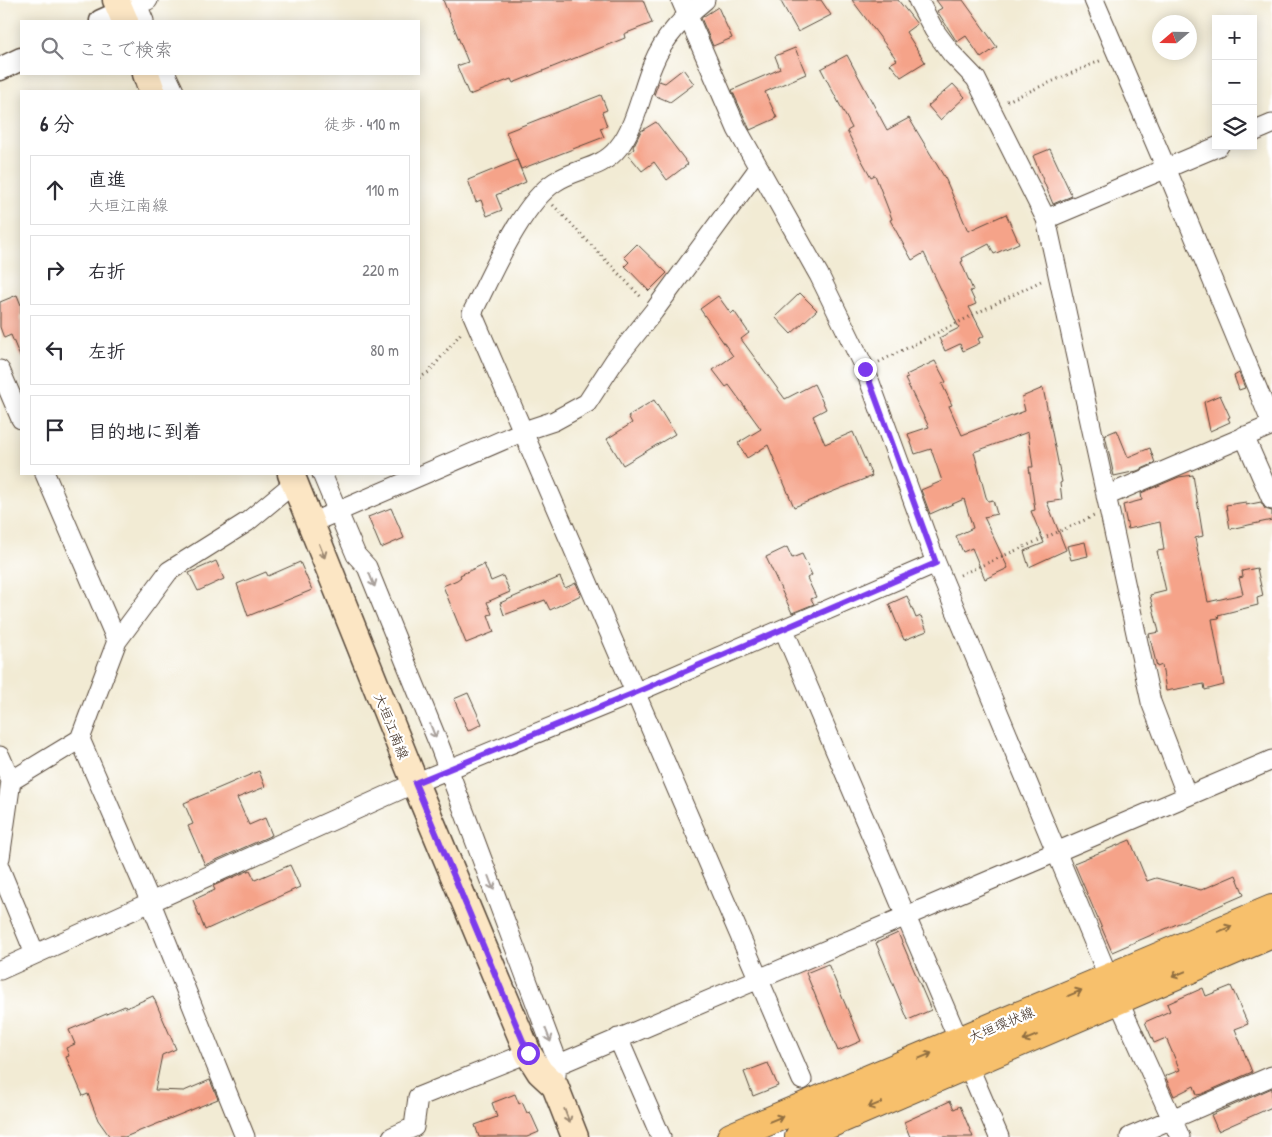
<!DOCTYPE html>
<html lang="ja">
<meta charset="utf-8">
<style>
:root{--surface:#fff;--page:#f7f7f7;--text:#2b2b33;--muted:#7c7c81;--line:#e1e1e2}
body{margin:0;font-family:"Patrick Hand","Klee One",sans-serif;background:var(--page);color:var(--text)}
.controls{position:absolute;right:15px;top:15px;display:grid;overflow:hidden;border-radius:0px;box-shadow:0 2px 12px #0003}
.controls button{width:45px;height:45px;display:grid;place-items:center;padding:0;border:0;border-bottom:1px solid var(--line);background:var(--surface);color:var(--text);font:25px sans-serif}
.compass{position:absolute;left:1152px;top:15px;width:45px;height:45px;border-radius:50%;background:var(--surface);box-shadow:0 2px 12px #0003;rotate:250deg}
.stop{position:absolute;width:15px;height:15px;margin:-11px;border:4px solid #7c3aed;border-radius:50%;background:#fff}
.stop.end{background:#7c3aed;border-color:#fff;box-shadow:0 1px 5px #0008}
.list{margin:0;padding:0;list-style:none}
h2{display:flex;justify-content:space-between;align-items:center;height:65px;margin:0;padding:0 20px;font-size:21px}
h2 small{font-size:16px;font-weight:400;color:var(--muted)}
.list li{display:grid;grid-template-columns:32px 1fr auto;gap:15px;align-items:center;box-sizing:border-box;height:70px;margin:0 10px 10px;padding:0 10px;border:1px solid var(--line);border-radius:0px}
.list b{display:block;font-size:19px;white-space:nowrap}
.list p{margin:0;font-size:16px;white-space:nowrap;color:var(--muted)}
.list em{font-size:16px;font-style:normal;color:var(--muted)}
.icon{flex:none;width:28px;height:28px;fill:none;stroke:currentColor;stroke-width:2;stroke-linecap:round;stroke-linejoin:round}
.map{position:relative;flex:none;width:1272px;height:1137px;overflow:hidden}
.search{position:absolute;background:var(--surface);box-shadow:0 2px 12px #0003;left:20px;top:20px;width:400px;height:55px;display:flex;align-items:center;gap:12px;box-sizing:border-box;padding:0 18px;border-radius:0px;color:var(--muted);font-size:19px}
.panel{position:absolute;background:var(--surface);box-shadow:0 2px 12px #0003;left:20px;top:90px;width:400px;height:385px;border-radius:0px}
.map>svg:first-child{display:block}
</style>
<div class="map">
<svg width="1272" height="1137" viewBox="0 0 1272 1137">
<rect width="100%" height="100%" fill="#fff"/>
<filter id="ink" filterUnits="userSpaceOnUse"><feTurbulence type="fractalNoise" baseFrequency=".02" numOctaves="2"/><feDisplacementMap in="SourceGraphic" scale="10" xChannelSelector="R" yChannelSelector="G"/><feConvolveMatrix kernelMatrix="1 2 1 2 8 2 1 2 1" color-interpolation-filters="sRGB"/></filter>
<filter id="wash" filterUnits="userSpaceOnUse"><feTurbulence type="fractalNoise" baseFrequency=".0096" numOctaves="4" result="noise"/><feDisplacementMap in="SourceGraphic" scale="20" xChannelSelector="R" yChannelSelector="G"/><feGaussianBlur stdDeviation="1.12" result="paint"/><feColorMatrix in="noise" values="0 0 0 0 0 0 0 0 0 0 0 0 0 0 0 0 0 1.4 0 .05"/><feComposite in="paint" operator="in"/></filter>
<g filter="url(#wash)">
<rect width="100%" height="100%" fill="#f2ebd4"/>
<g id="blocks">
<path fill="#f5a389" d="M443 0H643L652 23 624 34 625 38 513 83 511 79 469 95 457 66 468 62Z
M780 0H821L831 15 798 32Z
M852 0H898L917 24 906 32 925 62 901 77 890 64 897 60Z
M936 0H963L997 47 981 58 966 36 957 42 937 11 942 8Z
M718 7 732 38 713 46 701 18Z
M795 48 806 74 765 92 777 118 750 130 732 90 780 69 775 56Z
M847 55 887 130 909 118 946 180 968 231 1006 214 1019 243 994 254 989 244 962 258 963 261 961 262 973 290 970 291 976 304 969 307 984 336 978 339 980 343 963 351 960 344 945 351 939 338 959 328 924 253 912 260 890 220 892 219 875 175 871 177 861 159 847 131 852 128 821 69Z
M683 69 694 84 670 102 654 95 659 81 665 83Z
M953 84 965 97 940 120 928 106Z
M601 95 607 110 602 112 607 126 600 128 604 137 521 169 506 132Z
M656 122 688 164 667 180 654 162 642 171 628 154 634 149 633 147 641 131Z
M1050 149 1072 196 1053 204 1033 156Z
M517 160 526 182 496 195 502 210 487 216 481 200 476 202 468 180Z
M637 244 667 273 649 291 625 266 629 262 624 257Z
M800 293 817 310 791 334 775 317Z
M17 295 21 305V359L11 335 4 338 0 327V302Z
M718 296 731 314 734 311 749 333 741 339 785 399 814 384 826 409 813 416 825 444 853 432 872 476 794 507 768 445 747 458 738 443 761 429 729 385 726 387 713 370 733 356 700 309Z
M935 361 946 382 942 384 952 405 949 406 962 435 1025 411 1022 397 1043 388 1062 482 1060 483 1062 500 1047 502 1066 550 1029 567 1024 551 1044 543 1031 511 1035 510 1029 467H1033L1028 432 974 452 986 497 988 501 993 500 997 514 984 517 1008 568 985 579 972 548 963 552 956 536 973 528 964 499 930 514 921 490 942 481 931 449 915 454 908 434 929 427 905 379 908 378 906 375Z
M1239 373 1245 388 1239 390 1234 376Z
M1220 395 1230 417 1228 418 1230 422 1210 431 1204 402Z
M654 400 675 434 623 465 607 439 632 423 628 416Z
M1117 430 1128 457 1150 448 1155 463 1137 471 1114 476 1105 435Z
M1193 475 1203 536 1195 538 1208 602 1243 594 1239 578 1243 577 1242 571 1257 568 1263 596 1257 598 1258 605 1218 615 1219 618 1212 619 1224 685 1205 690 1204 684 1166 691 1162 665 1157 667 1149 634 1159 632 1150 595 1166 591 1157 551 1164 550 1160 522 1128 529 1123 505 1142 500 1141 493 1179 477Z
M1246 502V505L1261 502 1265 509 1272 511V520L1230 529 1226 505Z
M391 508 404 538 381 548 368 517Z
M1085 542 1088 556 1071 560 1067 546Z
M787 547 792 558 802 554 812 575 807 578 816 597 811 599 814 604 792 613 766 557Z
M216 561 224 579 198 591 189 573Z
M300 562 312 590 248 616 237 584 266 572 268 576Z
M484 564 491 581 503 576 510 592 487 602 492 614 488 615 494 632 466 643 443 586 457 580 461 577 460 575Z
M560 577 565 588 576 583 581 595 550 610 545 600 504 615 500 603Z
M907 596 916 618 921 616 927 631 904 640 889 604Z
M468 693 482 724 468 731 454 699Z
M259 771 265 787 237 798 249 825 265 818 272 835 205 865 188 826 193 824 184 803Z
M1130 840 1147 881 1156 878 1201 890 1236 875 1244 895 1112 952 1074 863Z
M290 865 300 887 205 930 193 900 215 890 213 886 250 870 255 880Z
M898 933 931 1010 908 1020 876 943Z
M828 964 861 1041 838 1051 806 973Z
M1231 986 1248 1024 1235 1029 1252 1072 1202 1094 1197 1095 1194 1086 1174 1096 1165 1076 1180 1070 1166 1038 1154 1043 1145 1022 1170 1011 1167 1004 1203 988 1206 996Z
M153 996 176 1049 162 1055 155 1090 184 1091 210 1080 218 1099 125 1137H110L98 1120 88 1094 83 1096 66 1057 69 1056 66 1048 75 1044 69 1030 125 1006 126 1008Z
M768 1063 778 1086 753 1096 744 1072Z
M1272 1088V1107L1218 1131 1211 1115Z
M515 1094 519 1104 522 1102 527 1113 530 1112 539 1132 527 1137H479L475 1125 497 1117 492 1103Z
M950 1101 954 1109 960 1106 973 1137H910L904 1122Z"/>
</g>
</g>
<g filter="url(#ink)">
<use href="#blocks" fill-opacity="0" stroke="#564739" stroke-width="1"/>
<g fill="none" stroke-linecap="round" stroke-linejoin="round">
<g stroke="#564739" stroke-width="21">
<path id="minor" d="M135 0 144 21
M681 0 737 129 819 275 865 369 936 563 1118 1000 1180 1137
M705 0C683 18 664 37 653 64 642 89 636 127 618 148 602 169 576 168 555 182 521 204 491 276 472 313L802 1080
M918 0 934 30 952 54 976 79 1046 219 1151 702 1187 796
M1094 0 1166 168 1272 424
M121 12 148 0
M166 74 174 91
M1253 132 1272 124
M1046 219 1219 146
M0 370 21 419
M1244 436 1272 500
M45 474 117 641
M322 474 356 555 367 567 440 747 557 1060 556 1076
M1106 496 1272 425
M311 523 524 431 554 421 587 403 615 360 654 311 759 168
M784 630 959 1041
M80 739 151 903 245 1137
M0 756 11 781 0 858
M11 781 80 739 117 641 169 571 247 522 294 483
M0 869 35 954
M0 970 415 783 637 692 936 563
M618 1038 661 1137
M557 1065 1272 760
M968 1065 999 1137
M392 1137 414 1127 418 1097 528 1053
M1130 1137 1272 1076"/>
</g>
<g stroke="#564739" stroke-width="25">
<path id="tertiary" d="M101 21 121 12
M0 69 21 59"/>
</g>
<g stroke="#564739" stroke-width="29">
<path id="secondary" d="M116 0 125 21
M146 74 152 91
M291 474 415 783 528 1053 540 1072 555 1086 575 1137"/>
</g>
<g stroke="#564739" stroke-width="30">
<path id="primary" d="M731 1137 1272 909
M799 1137 1272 934"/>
</g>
<path stroke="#564739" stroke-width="3" stroke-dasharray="1 4" stroke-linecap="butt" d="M1007 101 1102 60
M553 205 642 298
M879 362 1041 281
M419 378 429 372 461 333
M960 575 1094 516"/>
<use href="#minor" stroke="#fff" stroke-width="19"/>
<use href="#tertiary" stroke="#fff" stroke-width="22"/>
<use href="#secondary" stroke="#fce6c4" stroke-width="26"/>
<use href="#primary" stroke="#f7c06c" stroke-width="28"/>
</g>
<defs><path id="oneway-shaft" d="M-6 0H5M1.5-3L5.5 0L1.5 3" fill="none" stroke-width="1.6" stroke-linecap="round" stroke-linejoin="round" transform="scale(1.25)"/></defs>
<g stroke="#9c8871">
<use href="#oneway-shaft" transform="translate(322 551) rotate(68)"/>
<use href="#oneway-shaft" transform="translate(567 1116) rotate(69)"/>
</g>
<g stroke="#a79f9a">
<use href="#oneway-shaft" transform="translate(372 580) rotate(68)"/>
<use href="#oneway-shaft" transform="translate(433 731) rotate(68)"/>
<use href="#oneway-shaft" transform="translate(491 883) rotate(69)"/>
<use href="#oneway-shaft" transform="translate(548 1035) rotate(69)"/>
</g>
<g stroke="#906e41">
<use href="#oneway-shaft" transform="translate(1225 929) rotate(-23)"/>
<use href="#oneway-shaft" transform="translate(1179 974) rotate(157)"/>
<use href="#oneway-shaft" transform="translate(1075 993) rotate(-23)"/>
<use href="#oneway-shaft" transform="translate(1030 1038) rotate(157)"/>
<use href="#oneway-shaft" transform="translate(925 1056) rotate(-23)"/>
<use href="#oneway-shaft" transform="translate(875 1105) rotate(157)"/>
<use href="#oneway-shaft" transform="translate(776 1119) rotate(-22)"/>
</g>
</g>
<g fill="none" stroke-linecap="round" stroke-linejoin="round" filter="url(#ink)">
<path stroke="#7c3aed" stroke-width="6" d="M528 1053 415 783 637 692 936 563 865 369"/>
</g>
<g text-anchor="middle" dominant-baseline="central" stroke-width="4.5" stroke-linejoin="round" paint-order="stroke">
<g font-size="14" fill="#3b2a1e" stroke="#fff">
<text transform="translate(392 726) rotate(68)">大垣江南線</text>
<text transform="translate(1001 1024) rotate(-23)">大垣環状線</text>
</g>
</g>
</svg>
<div class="controls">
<button>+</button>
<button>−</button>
<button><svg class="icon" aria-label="layers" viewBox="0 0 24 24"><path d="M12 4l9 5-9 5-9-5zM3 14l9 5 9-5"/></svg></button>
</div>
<svg class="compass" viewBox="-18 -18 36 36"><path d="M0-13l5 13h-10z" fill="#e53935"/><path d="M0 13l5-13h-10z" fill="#7c7c81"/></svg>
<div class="stop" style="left:528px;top:1053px"></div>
<div class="stop end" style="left:865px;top:369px"></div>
<div class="search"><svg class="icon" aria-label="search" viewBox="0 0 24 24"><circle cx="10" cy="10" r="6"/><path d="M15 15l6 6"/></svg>ここで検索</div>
<section class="panel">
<h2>6 分<small>徒歩 · 410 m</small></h2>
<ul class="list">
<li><svg class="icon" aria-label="ahead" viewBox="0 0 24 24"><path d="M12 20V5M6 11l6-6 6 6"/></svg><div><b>直進</b><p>大垣江南線</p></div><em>110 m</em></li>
<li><svg class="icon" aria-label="right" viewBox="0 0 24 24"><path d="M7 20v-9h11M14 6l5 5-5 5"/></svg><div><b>右折</b></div><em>220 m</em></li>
<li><svg class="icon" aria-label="left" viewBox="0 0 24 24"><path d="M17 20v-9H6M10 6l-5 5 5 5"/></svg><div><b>左折</b></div><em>80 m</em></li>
<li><svg class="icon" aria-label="arrive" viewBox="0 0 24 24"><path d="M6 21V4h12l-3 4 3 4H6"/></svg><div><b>目的地に到着</b></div></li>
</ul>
</section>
</div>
